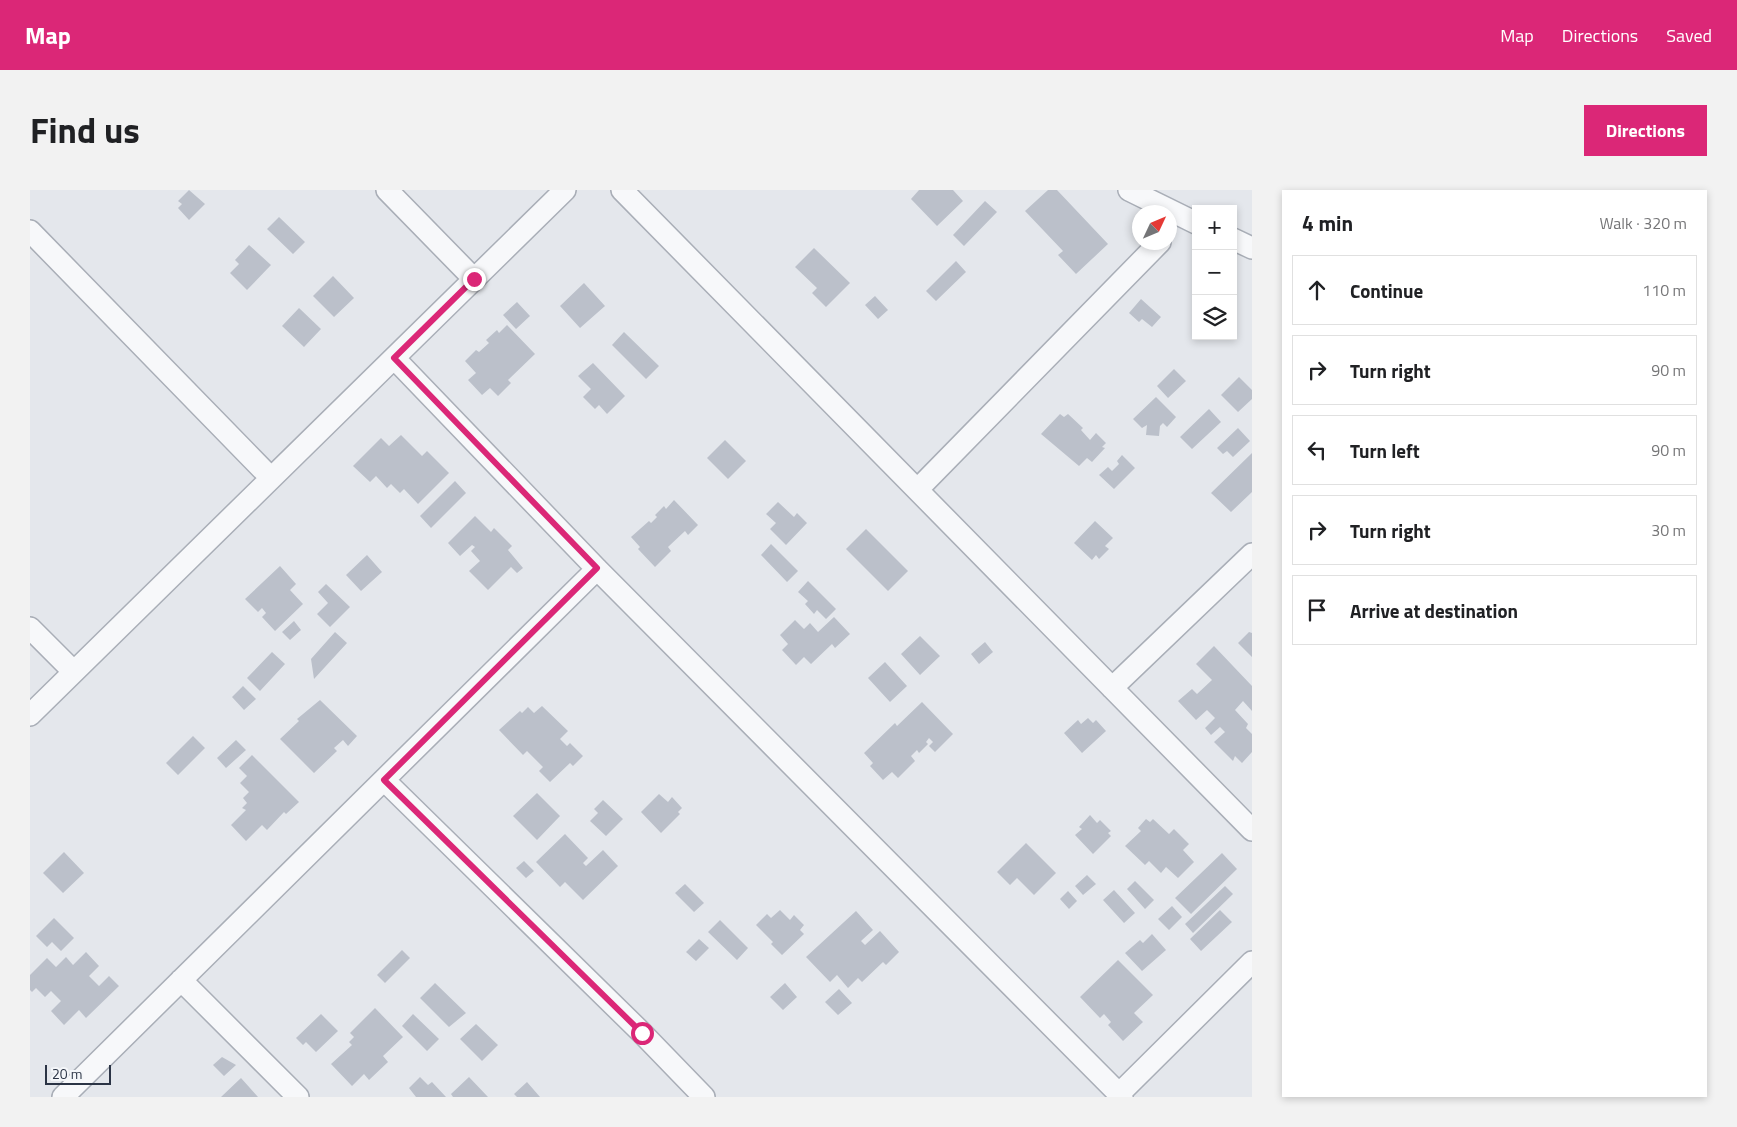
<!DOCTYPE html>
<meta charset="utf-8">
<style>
:root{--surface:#fff;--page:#f2f2f2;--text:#202124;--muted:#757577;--line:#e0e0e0;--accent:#db2777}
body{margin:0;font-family:"Titillium Web",sans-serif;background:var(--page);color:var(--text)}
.controls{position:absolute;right:15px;top:15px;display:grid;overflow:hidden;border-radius:0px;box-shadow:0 2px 8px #0003}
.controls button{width:45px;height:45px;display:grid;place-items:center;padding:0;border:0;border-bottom:1px solid var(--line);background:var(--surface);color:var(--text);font:25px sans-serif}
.compass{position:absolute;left:1102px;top:15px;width:45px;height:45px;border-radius:50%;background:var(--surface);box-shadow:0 2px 8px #0003;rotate:46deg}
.scale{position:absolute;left:15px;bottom:12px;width:66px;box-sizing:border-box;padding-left:5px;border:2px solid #2b3445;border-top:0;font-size:14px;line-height:18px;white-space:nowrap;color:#2b3445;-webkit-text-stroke:4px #f4f6f9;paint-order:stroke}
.stop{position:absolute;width:15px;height:15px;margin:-11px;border:4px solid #db2777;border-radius:50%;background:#fff}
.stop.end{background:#db2777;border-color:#fff;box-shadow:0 1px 5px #0008}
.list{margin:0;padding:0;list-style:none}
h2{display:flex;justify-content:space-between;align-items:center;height:65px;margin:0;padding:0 20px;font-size:21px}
h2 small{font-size:16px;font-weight:400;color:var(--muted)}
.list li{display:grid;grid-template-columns:32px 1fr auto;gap:15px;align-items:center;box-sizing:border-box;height:70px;margin:0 10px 10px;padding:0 10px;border:1px solid var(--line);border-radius:0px}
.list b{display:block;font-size:19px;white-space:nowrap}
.list em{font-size:16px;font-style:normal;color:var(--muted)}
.icon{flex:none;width:28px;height:28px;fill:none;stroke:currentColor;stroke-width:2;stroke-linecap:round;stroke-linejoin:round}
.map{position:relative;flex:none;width:1222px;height:907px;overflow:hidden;border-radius:0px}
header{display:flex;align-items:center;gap:30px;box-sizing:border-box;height:70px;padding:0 25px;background:var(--accent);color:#fff}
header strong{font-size:24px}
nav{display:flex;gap:28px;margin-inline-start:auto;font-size:18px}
.intro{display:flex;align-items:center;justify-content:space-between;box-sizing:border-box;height:120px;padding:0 30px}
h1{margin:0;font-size:35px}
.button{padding:12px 22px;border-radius:0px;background:var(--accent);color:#fff;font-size:18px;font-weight:700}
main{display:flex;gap:30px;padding:0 30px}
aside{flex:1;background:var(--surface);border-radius:0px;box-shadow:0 2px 8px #0003}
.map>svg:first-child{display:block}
</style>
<header>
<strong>Map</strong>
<nav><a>Map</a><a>Directions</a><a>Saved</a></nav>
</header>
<div class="intro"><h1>Find us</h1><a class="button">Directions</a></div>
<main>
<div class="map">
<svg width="1222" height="907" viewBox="0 0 1222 907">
<rect width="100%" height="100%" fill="#e4e7ec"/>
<path fill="#bbc0ca" d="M159 0 175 14 159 30 148 18 152 14 148 11Z
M889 0H923L933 11 907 36 881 9Z
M1018 0H1027L1078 54 1046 84 1028 65 1033 61 995 21Z
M955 11 967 22 934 56 923 45Z
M249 27 275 52 263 64 237 39Z
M219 55 241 75 217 100 200 83 209 74 205 70Z
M784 58 820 93 796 117 782 103 787 98 765 77Z
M926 71 936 82 906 111 896 101Z
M303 86 324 108 304 127 283 106Z
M554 93 575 116 550 138 530 116Z
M845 106 858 120 848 129 835 115Z
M1111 109 1131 127 1122 137 1112 129 1109 132 1099 123Z
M487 112 500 126 486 139 473 125Z
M269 118 291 139 274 157 252 136Z
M477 135 505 164 478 190 481 193 468 206 460 198 452 205 438 190 446 183 435 171 446 160 449 162 459 153 456 150 467 140 469 143Z
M594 142 629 176 616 189 582 155Z
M563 173 595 206 577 224 569 215 565 219 553 207 561 199 548 186Z
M1144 179 1156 191 1138 208 1127 196Z
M1209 187 1222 200V209L1208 222 1191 205Z
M1126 207 1146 227 1137 237 1133 233 1130 236 1129 246 1116 245 1117 235 1112 238 1103 229Z
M1179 219 1191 232 1162 259 1150 247Z
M1030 224 1034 227 1038 224 1053 238 1051 240 1060 250 1066 243 1076 253 1072 257 1075 258 1062 272 1057 268 1049 276 1011 244Z
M1208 238 1220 251 1203 267 1197 261 1193 264 1187 258Z
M371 245 392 266 397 261 419 283 388 314 374 299 370 303 361 294 357 298 346 286 340 292 323 276 351 248 359 256Z
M695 250 716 271 698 289 677 268Z
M1222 263V302L1201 322 1181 303Z
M1092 265 1105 278 1084 299 1069 285 1078 277 1082 281 1089 274 1087 271Z
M425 291 436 303 401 338 390 326Z
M644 310 668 335 658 345 655 341 638 357 641 361 625 377 608 359 610 357 601 347 619 331 621 333 627 327 625 325 634 316 636 319Z
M748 312 764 327 767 323 777 333 756 355 740 339 746 333 736 324Z
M445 326 461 342 464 338 482 356 478 360 493 378 487 383 481 377 458 400 439 381 450 371 441 361 445 357 442 355 430 366 418 353Z
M1065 331 1083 348 1075 356 1079 359 1069 369 1066 365 1062 370 1044 353Z
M836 339 878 381 858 401 816 359Z
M741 354 768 381 757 392 731 365Z
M337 365 352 382 331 401 316 385Z
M250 376 266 394 260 400 273 414 245 441 232 427 236 423 232 418 228 422 215 409Z
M778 391 806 419 796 429 787 420 784 424 775 414 778 411 768 402Z
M296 394 320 417 300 437 287 424 298 413 288 402Z
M804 427 820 444 805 458 802 454 781 474 774 467 766 475 752 460 758 454 750 445 765 430 774 439 780 433 788 442Z
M264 431 271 440 260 450 252 442Z
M305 442 317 453 284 489 281 469Z
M1219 442 1222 443V467L1208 453Z
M890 446 910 466 890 485 871 464Z
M955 452 963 462 949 474 941 464Z
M1184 456 1222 496V521L1213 511 1205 520 1218 534 1216 538 1222 544V562L1212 573 1205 566 1203 571 1184 552 1195 542 1190 537 1181 545 1175 538 1185 528 1177 520 1166 530 1148 511 1162 499 1167 504 1182 490 1166 474Z
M242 462 255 474 230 501 217 488Z
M855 472 877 496 860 512 838 488Z
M213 496 226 509 214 520 202 507Z
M290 510 327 546 318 556 313 550 304 558 307 561 284 583 250 549 269 531 267 529Z
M892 512 923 544 905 562 899 556 903 552 899 548 896 552 898 554 889 563 887 560 881 566 885 571 868 588 862 582 853 590 840 576 843 573 834 563 865 533 867 536Z
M512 516 538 541 530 549 537 556 540 553 553 566 543 576 540 573 520 592 509 581 513 577 497 561 493 565 469 540 490 521 492 523 498 517 504 523Z
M1058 528 1063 533 1066 530 1076 541 1052 563 1034 543 1048 530 1051 534Z
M163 546 175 558 148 585 136 573Z
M206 550 216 560 196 578 187 568Z
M222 565 269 612 256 624 254 622 237 640 232 635 216 651 201 635 216 620 212 618 217 613 213 608 219 602 210 593 217 586 209 578Z
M507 603 530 626 507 650 483 626Z
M629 604 638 612 642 607 652 618 648 622 650 624 631 643 611 622Z
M573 610 593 629 576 646 560 631 568 623 564 619Z
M1060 625 1067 633 1070 630 1081 641 1078 643 1081 646 1063 664 1045 645 1052 639 1049 637Z
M1116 629 1120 632 1123 629 1139 644 1144 639 1159 654 1153 660 1164 672 1148 688 1136 677 1131 683 1119 671 1115 675 1095 656 1111 641 1108 638Z
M535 644 558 668 553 673 556 676 573 660 588 676 553 710 535 692 530 697 506 672Z
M996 653 1026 683 1004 705 987 688 980 695 967 682Z
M34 662 54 683 33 703 13 683Z
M1192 663 1207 679 1161 724 1145 708Z
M494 671 504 681 496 688 486 678Z
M1057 685 1066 694 1053 705 1045 696Z
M1105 691 1124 710 1115 719 1097 699Z
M655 694 674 713 664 722 645 703Z
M1195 696 1203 704 1163 743 1155 734Z
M1084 700 1105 723 1094 733 1073 710Z
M1038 701 1047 711 1039 719 1030 709Z
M1142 716 1152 727 1139 740 1128 729Z
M750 720 760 730 764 725 774 735 770 740 774 744 752 765 741 754 743 752 726 735 737 724 741 728Z
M1190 720 1202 732 1171 761 1160 749Z
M826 721 843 740 831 751 835 755 850 741 869 762 856 775 853 772 832 792 828 788 818 798 807 785 800 792 776 767Z
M24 728 44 748 31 761 22 752 17 757 6 746Z
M690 730 718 758 707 770 678 742Z
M1122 744 1136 760 1112 781 1095 763 1110 750 1113 753Z
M669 749 679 758 666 771 656 762Z
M372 760 380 768 355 793 347 785Z
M56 762 69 776 59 786 69 796 79 786 89 796 56 828 49 820 34 835 21 821 31 811 21 801 15 807 6 798 2 802 0 800V785L17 768 26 777 36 767 43 775Z
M1088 770 1123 805 1104 823 1113 832 1093 851 1078 835 1081 832 1074 824 1070 828 1050 807Z
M405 793 436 823 419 837 390 808Z
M755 793 767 807 753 820 740 807Z
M809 799 822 813 808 825 795 812Z
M345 818 373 847 353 866 358 872 339 890 334 884 322 896 301 874 322 855 319 852 324 847 320 843Z
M291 824 308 841 286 862 276 852 273 855 266 848Z
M383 824 409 849 397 861 372 836Z
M446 834 468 855 452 871 430 849Z
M192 867 206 875 194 886 183 875Z
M390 887 398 895 402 892 416 907H386L379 898Z
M439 887 458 907H423L421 904Z
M211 888 228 907H191Z
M497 892 510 907H487L484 904Z"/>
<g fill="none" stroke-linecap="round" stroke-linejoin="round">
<g stroke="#a9aeb7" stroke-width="24">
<path id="minor" d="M357 0 444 89
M592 0 1222 640
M1099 0 1166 33
M0 41 241 288
M1203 49 1222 58
M364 168 567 379 1092 907
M888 299 1130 52
M0 438 43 481
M1082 498 1222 364
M0 525 535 0
M354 590 612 843 674 907
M151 790 268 907
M1089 904 1222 772
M33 907 567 379"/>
</g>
<use href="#minor" stroke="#f7f8fa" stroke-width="21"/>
</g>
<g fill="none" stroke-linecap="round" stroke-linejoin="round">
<path stroke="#db2777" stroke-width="6" d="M444 89 364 168 567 378 354 590 612 843"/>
</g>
</svg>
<div class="controls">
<button>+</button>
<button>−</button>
<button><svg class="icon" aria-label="layers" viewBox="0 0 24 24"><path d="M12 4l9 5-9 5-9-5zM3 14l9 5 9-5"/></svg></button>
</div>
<svg class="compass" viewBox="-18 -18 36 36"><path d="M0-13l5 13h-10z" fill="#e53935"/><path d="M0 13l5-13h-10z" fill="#757577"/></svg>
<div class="scale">20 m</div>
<div class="stop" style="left:612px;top:843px"></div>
<div class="stop end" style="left:444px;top:89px"></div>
</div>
<aside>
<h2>4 min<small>Walk · 320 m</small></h2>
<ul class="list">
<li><svg class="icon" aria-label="ahead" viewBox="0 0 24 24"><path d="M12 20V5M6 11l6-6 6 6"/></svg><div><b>Continue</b></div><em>110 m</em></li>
<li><svg class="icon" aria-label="right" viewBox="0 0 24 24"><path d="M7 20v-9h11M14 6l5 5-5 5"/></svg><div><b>Turn right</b></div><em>90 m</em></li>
<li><svg class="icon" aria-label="left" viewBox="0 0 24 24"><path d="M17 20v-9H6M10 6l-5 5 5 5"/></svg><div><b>Turn left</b></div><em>90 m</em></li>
<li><svg class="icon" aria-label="right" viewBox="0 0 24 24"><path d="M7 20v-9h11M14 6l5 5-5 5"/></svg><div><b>Turn right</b></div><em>30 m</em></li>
<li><svg class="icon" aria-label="arrive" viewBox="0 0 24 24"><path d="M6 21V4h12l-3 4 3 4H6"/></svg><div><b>Arrive at destination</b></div></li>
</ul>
</aside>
</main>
